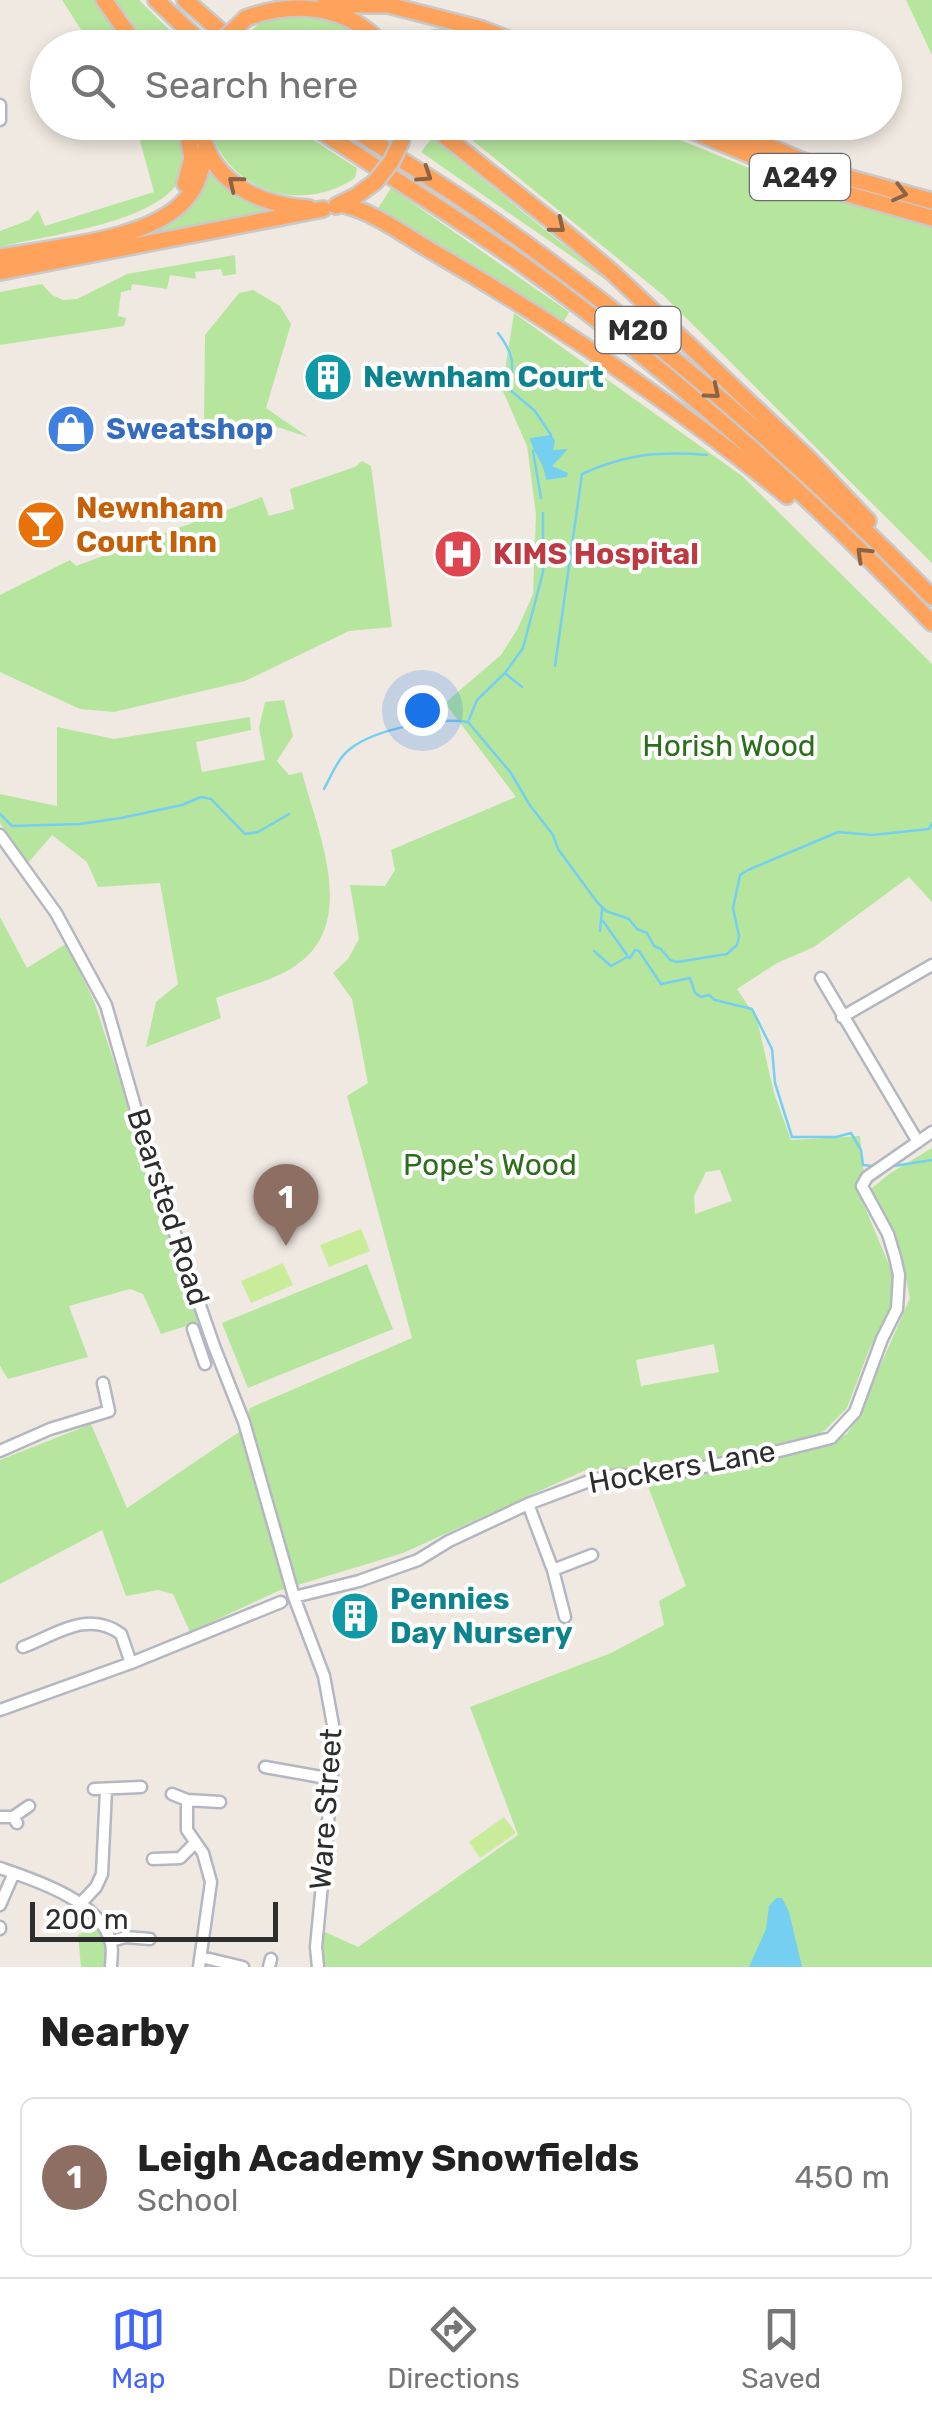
<!DOCTYPE html>
<style>
:root{--surface:#fff;--page:#f2f2f2;--text:#222;--muted:#767676;--line:#e0e0e0;--accent:#4264fb}
body{margin:0;font-family:Rubik,sans-serif;background:var(--page);color:var(--text)}
.scale{position:absolute;left:30px;bottom:25px;width:248px;box-sizing:border-box;padding-left:10px;border:5px solid #2e2e2e;border-top:0;font-size:28px;line-height:35px;white-space:nowrap;color:#2e2e2e;-webkit-text-stroke:8px #fff;paint-order:stroke}
.you{position:absolute;left:422px;top:710px;width:35px;height:35px;margin:-25px;border:8px solid #fff;border-radius:50%;background:#1a73e8;box-shadow:0 0 0 15px #1a73e833}
.badge{display:grid;place-items:center;width:65px;height:65px;border-radius:50%;background:var(--accent);color:#fff;font-size:32px;font-weight:700}
.pin{position:absolute;translate:-50% -82px;filter:drop-shadow(0 2px 5px #0008)}
.pin::after{content:'';position:absolute;top:52px;width:35px;height:30px;background:inherit;clip-path:polygon(0 0,100% 0,50% 100%)}
.list{margin:0;padding:0;list-style:none}
h2{display:flex;justify-content:space-between;align-items:center;height:130px;margin:0;padding:0 40px;font-size:42px}
h2 small{font-size:32px;font-weight:400;color:var(--muted)}
.list li{display:grid;grid-template-columns:65px 1fr auto;gap:30px;align-items:center;box-sizing:border-box;height:160px;margin:0 20px 20px;padding:0 20px;border:2px solid var(--line);border-radius:15px}
.list b{display:block;font-size:38px;white-space:nowrap}
.list p{margin:0;font-size:32px;white-space:nowrap;color:var(--muted)}
.list em{font-size:32px;font-style:normal;color:var(--muted)}
.icon{flex:none;width:55px;height:55px;fill:none;stroke:currentColor;stroke-width:2;stroke-linecap:round;stroke-linejoin:round}
.map{position:relative;flex:none;width:932px;height:1967px;overflow:hidden}
.search{position:absolute;background:var(--surface);box-shadow:0 5px 15px #0003;left:30px;right:30px;top:30px;height:110px;display:flex;align-items:center;gap:25px;box-sizing:border-box;padding:0 35px;border-radius:55px;color:var(--muted);font-size:38px}
.sheet{height:310px;background:var(--surface)}
nav{display:flex;justify-content:space-around;align-items:center;box-sizing:border-box;height:140px;border-top:2px solid var(--line);background:var(--surface);font-size:28px;color:var(--muted)}
nav a{display:grid;justify-items:center;gap:5px}
nav .on{color:var(--accent)}
.map>svg:first-child{display:block}
</style>
<div class="map">
<svg width="932" height="1967" viewBox="0 0 932 1967">
<rect width="100%" height="100%" fill="#efe9e1"/>
<path fill="#b6e59e" fill-rule="evenodd" d="M62 0H97L131 47H92Z
M114 0H139L187 47H150Z
M906 0H932V55Z
M292 12 350 23 375 47H278L252 30 262 21Z
M135 123H178C184 142 190 165 177 184 148 224 47 235 0 247V231L29 220 38 210 45 226 154 192Z
M208 123H287L357 168 355 178C298 216 225 189 208 123Z
M451 123H638L818 196 932 226V563L663 295Z
M432 138 613 285 421 152Z
M211 170 242 200 272 213 120 243 119 240C166 225 191 217 211 170Z
M391 188 569 312 564 321 377 210Z
M235 255 236 274 223 276 221 269 195 272 196 279 170 275 167 289 132 284 131 290 121 292 118 316 126 318 124 326 0 345V292L42 284 52 295 63 300 77 299 127 274Z
M253 290 280 306 291 324 266 408 308 437 265 423 204 429 205 335 239 293Z
M514 313 742 476 932 664V902L909 877 814 947 777 963 737 989 757 1019 774 1093 791 1140 860 1136 864 1176 856 1186 892 1272 891 1307 869 1350 847 1408 824 1431 808 1440 738 1456 645 1469H588L403 1553 278 1591 190 1632 173 1594 158 1590 126 1596 102 1530 0 1584V1460L91 1424 127 1508 239 1432 250 1408 412 1338 347 1096 368 1083 352 999 333 973 348 959 359 939 350 885 385 886 395 870 391 850 516 797 445 703 501 655 518 628 533 594 536 514 527 446 502 389ZM720 1170 732 1201 695 1214 694 1196 706 1172ZM714 1344 719 1372 641 1386 636 1360Z
M362 461 371 466 392 627 349 631 245 681 114 712 80 709 0 672V595L70 560 76 566 262 497 269 516 294 509 290 489 355 467Z
M284 700 293 736 277 761 289 775 302 772C317 831 360 924 295 966 273 981 241 988 216 998L221 1018 146 1047 156 1002 178 984 160 883 98 887 87 862 52 835 28 863 0 823V794L57 806V727L114 739 250 717 251 730 196 742 202 772 265 760 259 728 265 702Z
M0 917 27 968 66 944 94 1001 199 1322 161 1334 143 1294 130 1289 69 1306 88 1357 8 1379 0 1366Z
M932 1148V1967H324L323 1931 358 1947 518 1835 470 1707 611 1653 664 1625 659 1601 686 1586 646 1481 817 1448 847 1434 857 1419 910 1298 899 1245 871 1189 889 1174Z
M367 1264 393 1329 248 1388 222 1323Z
M100 1924 111 1941V1967H81L78 1935Z"/>
<path fill="#c9ec9a" d="M361 1229 370 1251 329 1267 320 1245Z
M283 1263 293 1285 251 1303 241 1281Z
M504 1817 516 1833 480 1858 469 1842Z"/>
<path fill="#75cff0" d="M551 435 555 440 553 450 568 449 552 466 568 473 567 477 546 480C544 461 534 456 530 438Z
M776 1898H782L789 1912 802 1967H749L766 1929 769 1906Z"/>
<g fill="none" stroke-linecap="round" stroke-linejoin="round">
<path stroke="#75cff0" stroke-width="2.5" d="M498 333C513 353 515 363 509 389L535 411 551 435
M533 451 541 498
M555 666 582 474C625 454 660 451 707 455
M506 674 522 687
M468 722 477 700 505 673 523 648 543 572V513
M324 789C331 776 338 758 350 749 375 729 438 717 468 722L511 773 529 804 553 835 558 849 597 902 606 911 629 919 637 929 647 933 654 946 661 949 670 960 677 962 727 954 737 945 739 936 733 908 740 875 748 870 838 832 872 835 929 829 932 823
M0 814 12 826 80 824 121 818 182 805 201 797 211 799 245 834 258 832 289 814
M603 921 627 955
M600 931 602 909
M594 951 611 966 627 957 630 958 635 950 639 951 661 984 690 978 695 993 701 997 709 995 715 1000 752 1009 772 1049 775 1083 792 1137H836L851 1133 861 1150 863 1165 872 1166
M894 1166 932 1160"/>
<g stroke="#b4b7c1" stroke-width="15">
<path id="minor" d="M0 105V120
M0 835 56 913 106 1005 154 1173 214 1346 244 1422 294 1597 324 1676 333 1725 332 1779 316 1947 318 1967
M821 978 918 1142
M842 1017 932 965
M193 1329 205 1364
M0 1451 50 1429 109 1411 103 1383
M528 1504 553 1570 565 1617
M553 1570 592 1555
M294 1597 359 1581 418 1560 449 1541 528 1504 592 1480 617 1475 658 1476 759 1456 831 1438 855 1412 882 1339 897 1309 899 1275 895 1257 888 1234 862 1186 867 1177 932 1132
M23 1647C54 1636 87 1609 121 1634L131 1663
M0 1710 131 1663 281 1602
M265 1767 332 1779
M94 1789 141 1787
M172 1794 187 1800 220 1802
M187 1800V1830L203 1853 211 1882 199 1967
M0 1817H13L17 1823
M13 1817 29 1806
M153 1859 180 1858 194 1844
M0 1868C35 1880 101 1901 111 1943 113 1950 111 1960 111 1967
M81 1903 96 1887 102 1874 106 1790
M0 1905 14 1873
M0 1927V1929
M111 1941 126 1937 150 1939
M201 1957 243 1967
M269 1967 271 1959"/>
</g>
<g stroke="#c9c9c9" stroke-width="20">
<path id="highway" d="M104 0 138 48
M156 0 207 48
M185 0 240 48
M324 5H388L482 29 531 48
M246 18C295 0 350 5 385 48
M415 48C437 31 459 40 483 48
M185 122 192 158 185 184
M201 122C205 180 257 205 309 208
M307 122C379 170 452 214 522 264 669 369 807 493 932 623
M343 122C392 155 442 184 490 218 648 330 796 458 932 597
M427 122 554 223 612 272 808 458 868 521
M672 122 833 190 932 218
M710 122 832 173 932 201
M401 142 405 122
M340 204C374 211 405 236 435 253 559 325 676 405 787 496
M336 206 356 196 375 182
M0 257C52 247 151 241 186 199 199 185 202 166 206 148
M0 272 323 209"/>
</g>
<use href="#minor" stroke="#fff" stroke-width="10"/>
<use href="#highway" stroke="#ffa35c" stroke-width="15"/>
<g stroke="#c9c9c9" stroke-width="20" stroke-linecap="butt">
<path id="highway-bridge" d="M215 48 246 18
M375 182 391 162 401 142"/>
</g>
<use href="#highway-bridge" stroke="#ffa35c" stroke-width="15"/>
</g>
<defs><path id="oneway-chevron" d="M-2-3.5L2.5 0L-2 3.5" fill="none" stroke-width="1.6" stroke-linecap="round" stroke-linejoin="round" transform="scale(2.5)"/></defs>
<g stroke="#8c6343">
<use href="#oneway-chevron" transform="translate(425 175) rotate(33)"/>
<use href="#oneway-chevron" transform="translate(235 183) rotate(-141)"/>
<use href="#oneway-chevron" transform="translate(900 193) rotate(14)"/>
<use href="#oneway-chevron" transform="translate(558 226) rotate(39)"/>
<use href="#oneway-chevron" transform="translate(713 392) rotate(40)"/>
<use href="#oneway-chevron" transform="translate(863 554) rotate(-136)"/>
</g>
<defs>
<g id="building-disc" transform="scale(2.5)"><circle r="9.5" fill="#0f9aa8" stroke="#fff"/><path d="M-4-6H4V6H1V3H-1V6H-4ZM-2.5-4.3h1.7v1.8h-1.7ZM.8-4.3h1.7v1.8H.8ZM-2.5-1h1.7V.8h-1.7ZM.8-1h1.7V.8H.8Z" fill="#fff"/></g>
<g id="shop-disc" transform="scale(2.5)"><circle r="9.5" fill="#3f7fe0" stroke="#fff"/><path d="M-5-2.5h2.3a2.7 3.5 0 0 1 5.4 0H5L5.5 6h-11ZM-1.5-2.5h3a1.5 2.3 0 0 0-3 0Z" fill="#fff"/></g>
<g id="bar-disc" transform="scale(2.5)"><circle r="9.5" fill="#e8710a" stroke="#fff"/><path d="M-6-5H6L.8 .8V4.5H3.5V6h-7V4.5H-.8V.8Z" fill="#fff"/></g>
<g id="hospital-disc" transform="scale(2.5)"><circle r="9.5" fill="#e0444e" stroke="#fff"/><path d="M-5-5h3v3.5h4V-5h3V5h-3V1.5h-4V5h-3Z" fill="#fff"/></g>
</defs>
<g fill-rule="evenodd">
<use href="#building-disc" x="328" y="377"/>
<use href="#shop-disc" x="71" y="429"/>
<use href="#bar-disc" x="41" y="525"/>
<use href="#hospital-disc" x="458" y="554"/>
<use href="#building-disc" x="355" y="1616"/>
</g>
<g text-anchor="middle" dominant-baseline="central" stroke-width="8" stroke-linejoin="round" paint-order="stroke">
<g fill="#fff" stroke="#6d6d6d" stroke-width="2.5">
<rect x="750" y="154" width="100" height="46" rx="8"/>
<rect x="595.5" y="307" width="85" height="46" rx="8"/>
</g>
<g font-size="28" font-weight="bold" fill="#2e2e2e">
<text x="800" y="177">A249</text>
<text x="638" y="330">M20</text>
</g>
<g font-size="30" font-weight="bold" fill="#0d838f" stroke="#fff" text-anchor="start">
<text x="363" y="377">Newnham Court</text>
<text x="390" y="1599">Pennies<tspan x="390" dy="34">Day Nursery</tspan></text>
</g>
<g font-size="30" font-weight="bold" fill="#366cbe" stroke="#fff" text-anchor="start">
<text x="106" y="429">Sweatshop</text>
</g>
<g font-size="30" font-weight="bold" fill="#c56008" stroke="#fff" text-anchor="start">
<text x="76" y="508">Newnham<tspan x="76" dy="34">Court Inn</tspan></text>
</g>
<g font-size="30" font-weight="bold" fill="#be3a42" stroke="#fff" text-anchor="start">
<text x="493" y="554">KIMS Hospital</text>
</g>
<g font-size="30" fill="#2c6e1b" stroke="#fff">
<text x="729" y="746">Horish Wood</text>
<text x="490" y="1165">Pope's Wood</text>
</g>
<g font-size="30" fill="#2e2e2e" stroke="#fff">
<text transform="translate(168 1207) rotate(72)">Bearsted Road</text>
<text transform="translate(682 1467) rotate(-10)">Hockers Lane</text>
<text transform="translate(326 1809) rotate(-86)">Ware Street</text>
</g>
</g>
</svg>
<div class="scale">200 m</div>
<div class="you"></div>
<div class="pin badge" style="left:286px;top:1246px;background:#8d6e63">1</div>
<div class="search"><svg class="icon" aria-label="search" viewBox="0 0 24 24"><circle cx="10" cy="10" r="6"/><path d="M15 15l6 6"/></svg>Search here</div>
</div>
<section class="sheet">
<h2>Nearby<small></small></h2>
<ul class="list">
<li><span class="badge" style="background:#8d6e63">1</span><div><b>Leigh Academy Snowfields</b><p>School</p></div><em>450 m</em></li>
</ul>
</section>
<nav>
<a class="on"><svg class="icon" aria-label="map" viewBox="0 0 24 24"><path d="M3 6l6-2 6 2 6-2v14l-6 2-6-2-6 2zM9 4v14M15 6v14"/></svg>Map</a>
<a><svg class="icon" aria-label="directions" viewBox="0 0 24 24"><path d="M12 3l9 9-9 9-9-9zM9 14v-3h6M13 9l2 2-2 2"/></svg>Directions</a>
<a><svg class="icon" aria-label="saved" viewBox="0 0 24 24"><path d="M7 4h10v16l-5-4-5 4z"/></svg>Saved</a>
</nav>
